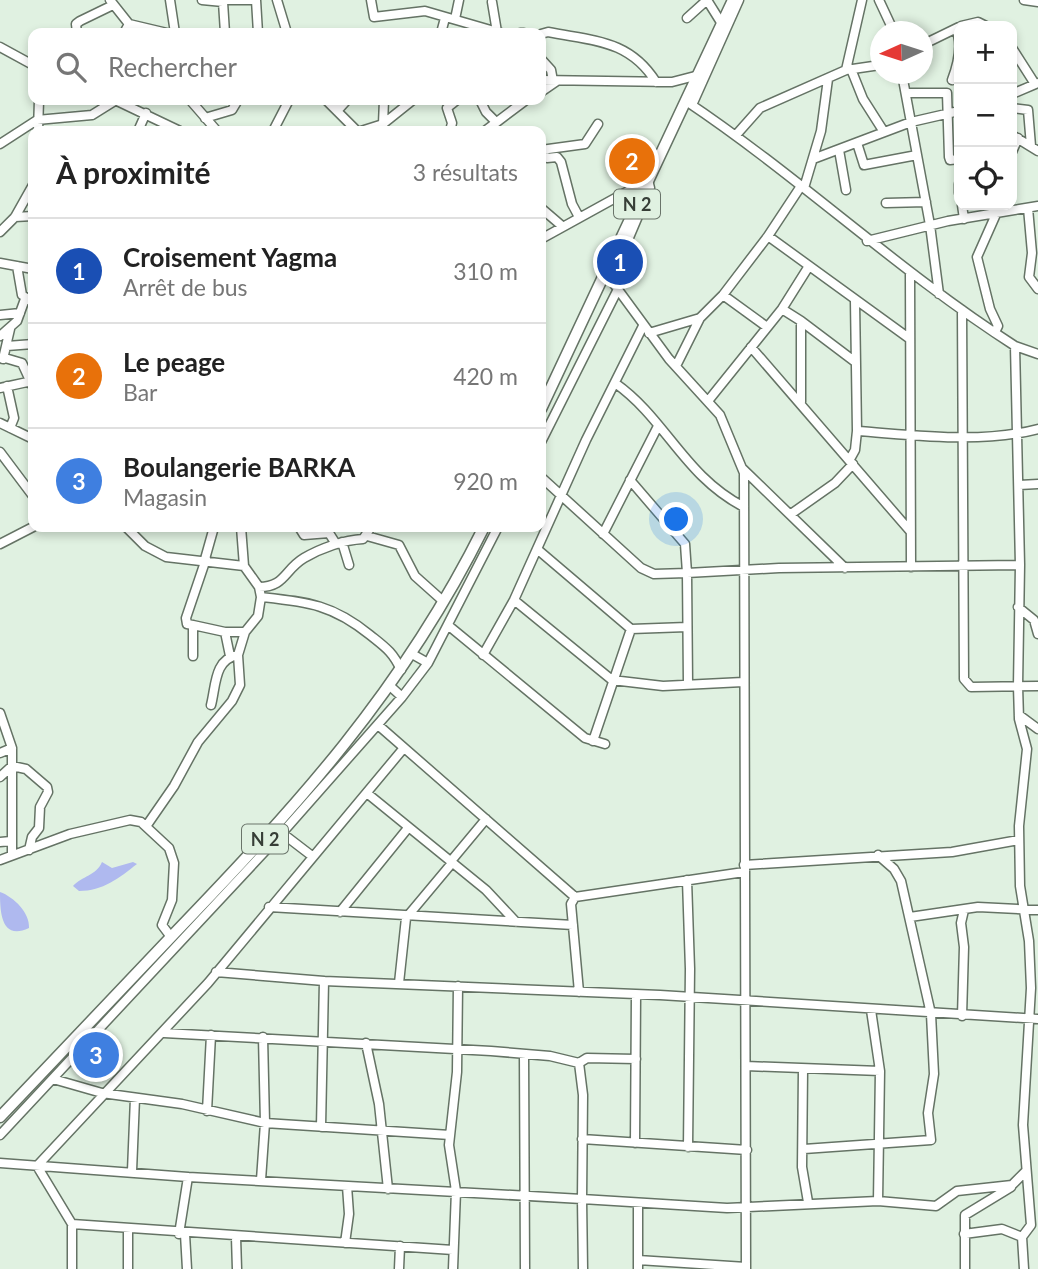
<!DOCTYPE html>
<html lang="fr">
<meta charset="utf-8">
<style>
:root{--surface:#fff;--page:#f6f6f6;--text:#222;--muted:#767676;--line:#e0e0e0;--accent:#585dd5}
body{margin:0;font-family:Lato,sans-serif;background:var(--page);color:var(--text)}
.controls{position:absolute;right:21px;top:21px;display:grid;overflow:hidden;border-radius:14px;box-shadow:0 4px 10px #0003}
.controls button{width:63px;height:63px;display:grid;place-items:center;padding:0;border:0;border-bottom:2px solid var(--line);background:var(--surface);color:var(--text);font:35px sans-serif}
.compass{position:absolute;left:870px;top:21px;width:63px;height:63px;border-radius:50%;background:var(--surface);box-shadow:0 4px 10px #0003;rotate:267deg}
.you{position:absolute;left:677px;top:520px;width:24px;height:24px;margin:-18px;border:5px solid #fff;border-radius:50%;background:#1a73e8;box-shadow:0 0 0 10px #1a73e833}
.badge{display:grid;place-items:center;width:46px;height:46px;border-radius:50%;background:var(--accent);color:#fff;font-size:23px;font-weight:700}
.pin{position:absolute;translate:-50% -50%;border:4px solid #fff;box-shadow:0 2px 7px #0006}
.list{margin:0;padding:0;list-style:none}
h2{display:flex;justify-content:space-between;align-items:center;height:91px;margin:0;padding:0 28px;font-size:30px}
h2 small{font-size:23px;font-weight:400;color:var(--muted)}
.list li{display:grid;grid-template-columns:46px 1fr auto;gap:21px;align-items:center;box-sizing:border-box;height:105px;padding:0 28px;border-top:2px solid var(--line)}
.list b{display:block;font-size:26px;white-space:nowrap}
.list p{margin:0;font-size:23px;white-space:nowrap;color:var(--muted)}
.list em{font-size:23px;font-style:normal;color:var(--muted)}
.icon{flex:none;width:38px;height:38px;fill:none;stroke:currentColor;stroke-width:2;stroke-linecap:round;stroke-linejoin:round}
.map{position:relative;flex:none;width:1038px;height:1269px;overflow:hidden}
.search{position:absolute;background:var(--surface);box-shadow:0 4px 10px #0003;left:28px;top:28px;width:518px;height:77px;display:flex;align-items:center;gap:18px;box-sizing:border-box;padding:0 24px;border-radius:14px;color:var(--muted);font-size:26px}
.panel{position:absolute;background:var(--surface);box-shadow:0 4px 10px #0003;left:28px;top:126px;width:518px;height:406px;border-radius:14px}
.map>svg:first-child{display:block}
</style>
<div class="map">
<svg width="1038" height="1269" viewBox="0 0 1038 1269">
<rect width="100%" height="100%" fill="#e0f1e1"/>
<path fill="#afb9ef" d="M102 862 112 868 133 862 137 864C119 878 103 891 79 891L73 886C82 876 96 876 102 862Z
M0 892C14 897 30 913 29 928 1 941 0 912 0 892Z"/>
<g fill="none" stroke-linecap="round" stroke-linejoin="round">
<g stroke="#657365" stroke-width="11">
<path id="minor" d="M110 0 129 24 167 33
M170 0 175 33
M202 0 223 2 225 33
M223 0H255
M256 0 258 33
M277 0 287 33
M371 0 374 17 425 11 501 33
M879 0 894 32
M1024 0 1038 2
M492 2 497 32
M687 18 707 0 722 24
M455 19 459 0
M961 26 978 22 986 26
M77 33 76 24 80 21 113 5
M124 33 129 24
M441 33 445 18
M520 33H524
M541 34 548 32C592 41 629 39 656 82
M922 45 959 27
M0 47 33 65
M1012 48 1035 84
M541 59 551 70 553 81
M851 69 863 99 884 132
M846 70 880 65
M902 74 930 225 939 294
M541 80 672 82 699 75
M952 80C958 64 963 45 956 29
M541 92 557 81
M906 93H947L949 157 950 160 959 159
M1012 94 1038 83
M115 100 180 131
M190 100 217 131
M326 100 357 131
M480 100 486 112 496 122
M686 101C801 178 898 271 1015 346L1020 565 1018 686 1019 719 1027 749 1019 826 1020 886 1029 941 1031 988 1023 1125 1031 1225 1022 1237 1024 1269
M692 105 739 0
M1012 108 1028 110 1031 146
M337 111 347 100
M205 118 232 110 238 100
M383 124 384 100
M38 131 39 100
M138 131 146 113
M273 131 289 100
M361 131 383 124 413 100
M450 131 452 123 447 108 457 100
M485 131 526 100
M736 135 760 108 846 70 862 0
M1012 135 1038 151
M857 143 864 165 917 155
M0 144 37 120 92 115 116 100
M541 150 585 144 598 124
M839 150 846 190
M541 151 547 158 557 157 561 162 572 204 579 217
M1012 152 1018 138
M813 159 911 122 959 111
M959 184V193
M804 188 821 131 828 79
M886 203 926 202
M962 205 964 219
M541 208 562 226
M1028 208 1032 253 1029 277 1038 289
M15 217 33 216
M0 232 15 217 33 185
M768 236 801 186
M541 239 648 180 650 188 611 280
M867 241 948 221 1038 206
M0 263 33 269
M17 266 22 295 33 302
M606 268 611 280 669 359 720 415 744 473 746 1269
M910 274 911 567
M723 295 767 327
M782 309 801 321
M962 310 964 679 971 687 1038 686
M0 315 20 313
M995 332 998 326 990 309 977 257 997 212
M649 333 700 318 723 295 768 236 910 339
M0 336 17 321 25 299
M7 346 33 344
M1015 346 1038 354
M751 347 910 531
M5 358 22 363 33 387
M3 359 10 329
M676 366 700 318
M615 383C666 419 684 476 744 507
M7 386 14 418 10 428
M0 388 32 381
M708 401 782 309 809 266
M801 402V321L854 361
M0 423 33 439
M857 431C915 435 981 444 1038 429
M541 442 618 289
M0 452 33 496
M850 459 855 450 857 431 855 301
M743 469 845 568
M541 477 641 568 654 574 687 573 685 544 630 480
M1019 485 1038 484
M791 514 835 483 853 464
M126 527 145 546 166 557 244 566
M241 527 244 566 259 587 261 597C307 602 332 604 370 635 385 647 393 652 401 670
M299 527 304 535 329 533 336 544
M603 534 657 428
M367 536 399 545 415 576 443 601
M342 542 349 565
M0 544 33 527
M537 549 631 629 593 741
M205 559 214 527
M259 587C285 587 284 570 304 558 321 548 344 540 363 539L371 527
M514 600 612 680 663 686 743 682
M1018 607 1034 620 1038 634
M193 625 225 632H245L238 655C214 659 216 686 211 705
M449 626 585 738 605 744
M631 629 687 627
M225 632 230 656
M245 632 258 616 261 597
M412 654 428 663 498 527
M483 655 514 600 586 440 643 326
M193 656V625L187 624 186 618 206 559
M688 684 687 573 779 568 1020 565
M390 686 402 697 428 663
M0 713 12 748V855
M1019 715 1038 729
M378 725 575 897
M0 753 12 748
M0 777 12 766 26 769 47 787 48 792 40 807 39 828 32 837 29 850
M368 794 486 890 516 922
M147 825 174 786 198 742 232 701 240 685 238 655
M282 833 312 856
M0 842 11 841
M0 860 70 834 130 820 141 822 169 848 174 863 172 900 162 925 171 937
M451 861 486 819
M744 865 952 852 1019 840
M687 880 690 969 688 1147
M269 907 573 925
M340 912 408 828
M910 917 978 907 1038 910
M216 972 324 981
M399 983 406 918 452 863
M579 992 571 904 575 897 744 872
M871 1010 880 1071 878 1201
M962 1016 964 947 961 923 964 910
M164 1033 491 1051 550 1056 579 1063 587 1058 636 1059
M366 1043 379 1104 388 1189
M524 1054 525 1269
M746 1066 880 1071
M803 1070 802 1167 808 1202
M53 1079 102 1093 182 1104 265 1123 450 1135
M207 1111 211 1035
M321 1127 324 981 660 995 1038 1019
M0 1135 282 833 402 697
M582 1139 747 1150
M635 1143 636 995
M804 1149 931 1140 928 1113 934 1074 931 1014 901 881 894 869 878 855
M0 1163 188 1177 582 1199 583 1095 579 1063
M37 1166 208 983 403 749
M37 1166 72 1224 453 1250
M132 1171 135 1098
M261 1180 265 1123 263 1037
M72 1224V1269
M179 1234 188 1177
M185 1234 187 1269
M964 1234 1002 1229 1022 1237
M236 1237 237 1269
M345 1243 349 1214 347 1186
M638 1260 746 1267
M128 1269V1231
M399 1269 400 1246
M453 1269 456 1191 449 1145 457 1072 458 986
M583 1269 582 1199 727 1208 878 1201 936 1206 957 1191 1012 1185 1026 1171
M638 1269V1203
M965 1269V1215L1011 1187"/>
</g>
<g stroke="#657365" stroke-width="13">
<path id="major" d="M541 409 733 0
M0 1117C57 1057 114 997 171 937 297 806 402 692 484 527"/>
</g>
<use href="#minor" stroke="#fff" stroke-width="8"/>
<use href="#major" stroke="#fff" stroke-width="10"/>
</g>
<g text-anchor="middle" dominant-baseline="central" stroke-width="7" stroke-linejoin="round" paint-order="stroke">
<g fill="#e0f1e1" stroke="#6a746a" stroke-width="2">
<rect x="614" y="189.5" width="46" height="29" rx="5"/>
<rect x="242" y="824.5" width="46" height="29" rx="5"/>
</g>
<g font-size="18" font-weight="bold" fill="#373e37">
<text x="637" y="204">N 2</text>
<text x="265" y="839">N 2</text>
</g>
</g>
</svg>
<div class="controls">
<button>+</button>
<button>−</button>
<button><svg class="icon" aria-label="locate" viewBox="0 0 24 24"><circle cx="12" cy="12" r="6"/><path d="M12 2v4M12 18v4M2 12h4M18 12h4"/></svg></button>
</div>
<svg class="compass" viewBox="-18 -18 36 36"><path d="M0-13l5 13h-10z" fill="#e53935"/><path d="M0 13l5-13h-10z" fill="#767676"/></svg>
<div class="you"></div>
<div class="pin badge" style="left:620px;top:262px;background:#1a4fb4">1</div>
<div class="pin badge" style="left:632px;top:161px;background:#e8710a">2</div>
<div class="pin badge" style="left:96px;top:1055px;background:#3f7fe0">3</div>
<div class="search"><svg class="icon" aria-label="search" viewBox="0 0 24 24"><circle cx="10" cy="10" r="6"/><path d="M15 15l6 6"/></svg>Rechercher</div>
<section class="panel">
<h2>À proximité<small>3 résultats</small></h2>
<ul class="list">
<li><span class="badge" style="background:#1a4fb4">1</span><div><b>Croisement Yagma</b><p>Arrêt de bus</p></div><em>310 m</em></li>
<li><span class="badge" style="background:#e8710a">2</span><div><b>Le peage</b><p>Bar</p></div><em>420 m</em></li>
<li><span class="badge" style="background:#3f7fe0">3</span><div><b>Boulangerie BARKA</b><p>Magasin</p></div><em>920 m</em></li>
</ul>
</section>
</div>
